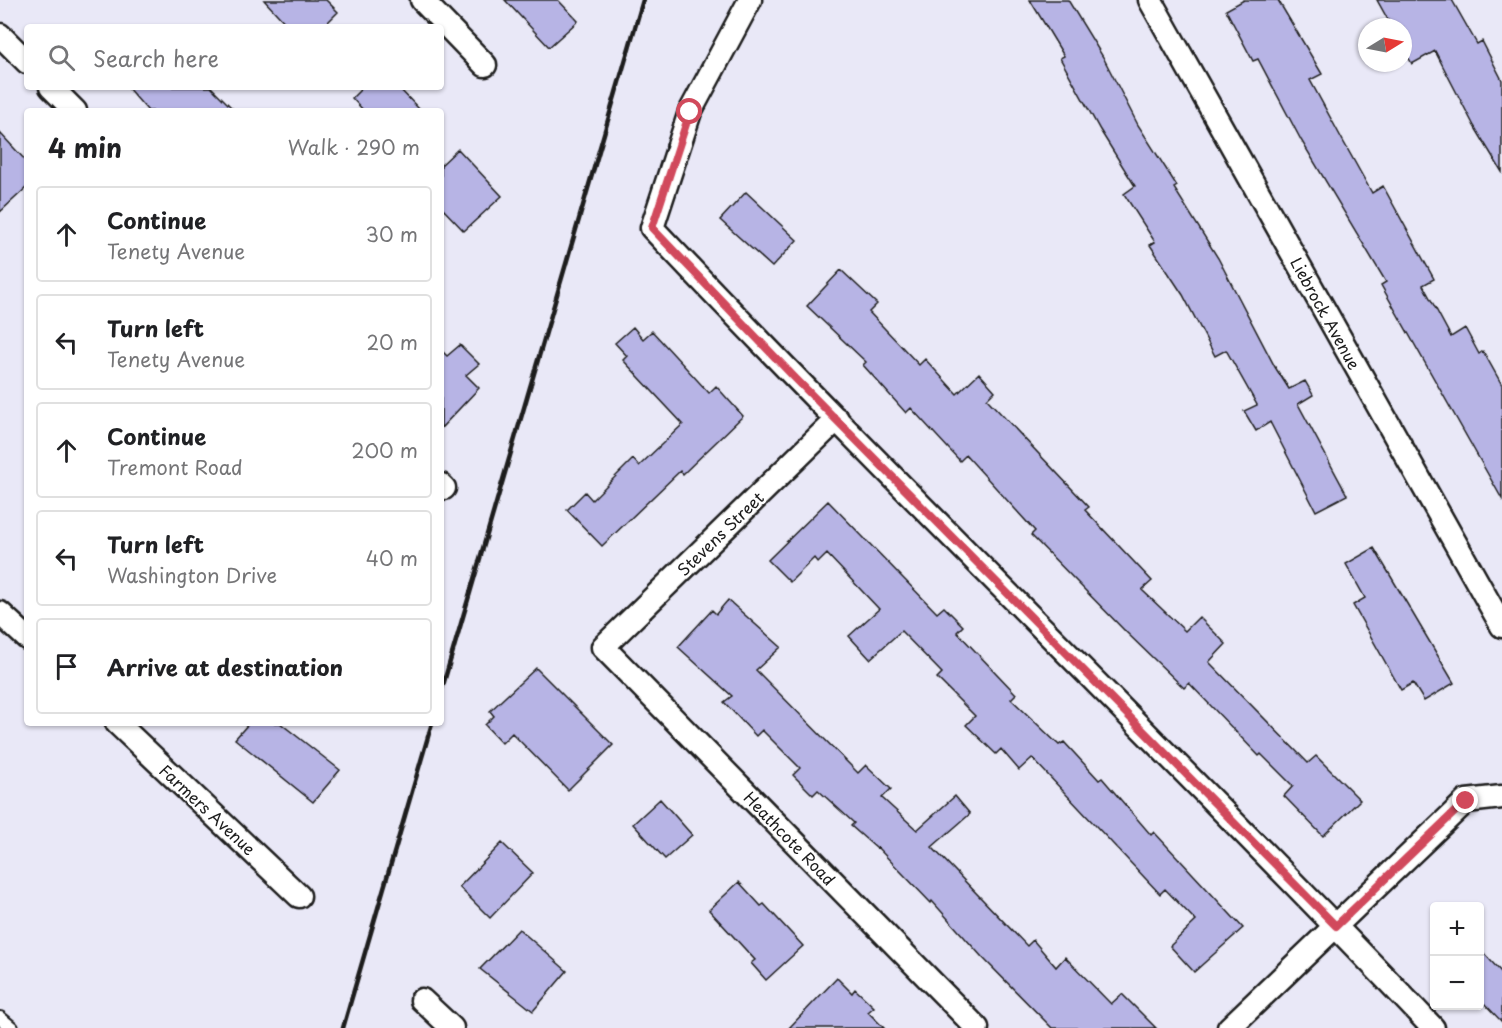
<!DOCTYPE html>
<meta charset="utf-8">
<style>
:root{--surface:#fff;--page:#f6f6f6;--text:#202124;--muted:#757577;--line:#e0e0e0}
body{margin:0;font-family:"Playpen Sans",sans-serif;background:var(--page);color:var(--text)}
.controls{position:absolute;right:18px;bottom:18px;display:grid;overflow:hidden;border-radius:6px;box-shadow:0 2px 4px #0004}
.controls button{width:54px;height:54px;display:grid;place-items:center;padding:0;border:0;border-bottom:2px solid var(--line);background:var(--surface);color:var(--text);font:30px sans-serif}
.compass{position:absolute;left:1358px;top:18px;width:54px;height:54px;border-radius:50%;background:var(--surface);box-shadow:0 2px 4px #0004;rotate:80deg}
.stop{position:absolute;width:18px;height:18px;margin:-14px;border:4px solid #d1495b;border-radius:50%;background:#fff}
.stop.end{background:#d1495b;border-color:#fff;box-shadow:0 2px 6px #0008}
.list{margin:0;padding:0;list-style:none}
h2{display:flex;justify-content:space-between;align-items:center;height:78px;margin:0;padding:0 24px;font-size:26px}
h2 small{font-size:20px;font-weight:400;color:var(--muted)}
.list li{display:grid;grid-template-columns:39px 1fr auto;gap:18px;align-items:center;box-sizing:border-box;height:96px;margin:0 12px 12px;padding:0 12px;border:2px solid var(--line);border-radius:6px}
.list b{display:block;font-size:22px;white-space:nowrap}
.list p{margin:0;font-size:20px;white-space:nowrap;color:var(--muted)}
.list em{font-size:20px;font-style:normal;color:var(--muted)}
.icon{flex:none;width:33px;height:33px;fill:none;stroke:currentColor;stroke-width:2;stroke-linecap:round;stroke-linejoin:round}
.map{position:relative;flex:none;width:1502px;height:1028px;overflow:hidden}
.search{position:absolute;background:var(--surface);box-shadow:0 2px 4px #0004;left:24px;top:24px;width:420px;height:66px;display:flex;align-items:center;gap:15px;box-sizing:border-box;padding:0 21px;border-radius:6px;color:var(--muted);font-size:22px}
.panel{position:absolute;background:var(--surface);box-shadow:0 2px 4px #0004;left:24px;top:108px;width:420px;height:618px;border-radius:6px}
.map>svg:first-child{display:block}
</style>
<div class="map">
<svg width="1502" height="1028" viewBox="0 0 1502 1028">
<rect width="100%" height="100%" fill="#e9e8f7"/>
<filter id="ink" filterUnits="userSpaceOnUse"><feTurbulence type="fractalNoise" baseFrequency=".0167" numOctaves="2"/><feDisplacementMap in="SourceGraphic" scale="12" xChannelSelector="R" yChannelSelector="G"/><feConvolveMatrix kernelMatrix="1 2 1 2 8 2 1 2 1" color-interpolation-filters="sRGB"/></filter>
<g filter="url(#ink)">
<path fill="#b7b4e5" stroke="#1c1c1c" stroke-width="1.5" d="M264 0H326L338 12 323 27H289Z
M505 0H558L578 21 549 47Z
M1030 0H1068L1103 57 1138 125 1177 186 1174 188 1218 258 1275 367 1289 389 1305 381 1313 395 1298 404 1347 495 1316 511 1270 422 1256 431 1244 411 1257 405 1226 350 1215 356 1183 295 1150 245 1155 242 1124 194 1135 186 1100 130 1060 58 1064 56Z
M1244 0H1278L1322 74 1310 80 1343 141 1372 193 1383 186 1434 279 1423 285 1451 337 1465 328 1479 354 1483 351 1502 385V499L1381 285 1386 282 1301 140 1258 59 1253 61 1226 10Z
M1377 0H1452L1477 44 1482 41 1502 80V172L1474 126 1435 51 1412 64 1403 47V27H1392Z
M127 87H211L235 111H148Z
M363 87H398L421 111H364L352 98Z
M0 133 27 162V187L0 212Z
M458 149 502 196 464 231 441 207V165Z
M746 192 797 240 772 267 720 220Z
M841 270 877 304 869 312 919 365 925 359 957 394 979 373 995 391 987 399 1089 507 1085 510 1152 581 1142 590 1185 631 1199 617 1226 644 1209 662 1308 763 1316 756 1360 800 1323 836 1284 796 1293 786 1261 754 1259 756 1189 683 1184 688 1126 632 1031 535 1035 531 966 455 960 461 911 408 906 413 863 365 866 362 807 306Z
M633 327 643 339 652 331 709 393 716 386 743 416 683 474 680 471 602 546 567 510 585 492 592 500 633 459 639 466 683 424 623 360 627 356 615 343Z
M460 345 479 364 466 375 479 388 441 428V350L447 356Z
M828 501 937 613 944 607 963 626 957 632 1016 694 1011 699 1059 745 1064 742 1099 780 1102 778 1151 835 1154 832 1243 928 1194 972 1170 946 1196 921 1165 889 1160 894 1032 758 1019 770 1001 749 996 754 966 725 975 716 937 678 942 673 901 631 870 659 849 636 879 609 827 554 818 563 814 558 790 582 768 560Z
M1374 548 1454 683 1424 701 1413 683 1401 690 1353 605 1365 598 1346 564Z
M728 600 781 647 756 670 858 773 866 765 891 789 882 798 917 830 955 796 970 814 932 847 1027 946 1033 940 1056 967 1065 957 1111 1004 1122 994 1156 1028H1052L982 957 932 901 931 903 877 847 876 848 851 826 854 823 818 790 813 795 793 775 800 768 762 730 756 736 724 702 732 696 678 647 712 610 716 614Z
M536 668 613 745 568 790 512 733 502 743 485 725 494 716 490 711Z
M249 723H280L340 770 313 802 235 739Z
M660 799 692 835 665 859 633 824Z
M502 843 533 873 490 918 459 887Z
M739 882 761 906 764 904 803 946 766 980 751 963 755 960 709 910Z
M519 929 567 971 533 1011 480 969Z
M1479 948 1502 973V1022L1479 998Z
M837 978 852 993 855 989 874 1007 868 1012 884 1028H789Z"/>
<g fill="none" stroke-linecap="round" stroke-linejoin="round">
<g stroke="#1c1c1c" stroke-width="16">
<path id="service" d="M0 1018 12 1028"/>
</g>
<g stroke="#1c1c1c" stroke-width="27">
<path id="minor" d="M422 0 485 65
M750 0 690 112 652 228C908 499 1177 758 1433 1028
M1150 0 1502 626
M0 35 27 62
M51 87 75 111
M837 419 603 647 977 1028
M441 485 444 488
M0 613 27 638
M117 723 299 896
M422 1000 452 1028
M1229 1028 1466 801 1502 797"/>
</g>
<use href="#service" stroke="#fff" stroke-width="12"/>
<use href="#minor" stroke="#fff" stroke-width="22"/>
<path stroke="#1c1c1c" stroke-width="4.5" d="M441 692 643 0
M343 1028 432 723"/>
</g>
</g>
<g fill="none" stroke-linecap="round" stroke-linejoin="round" filter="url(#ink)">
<path stroke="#d1495b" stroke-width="8" d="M690 112 652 228 794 377 1336 926 1466 801"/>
</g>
<g text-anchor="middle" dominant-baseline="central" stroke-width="4.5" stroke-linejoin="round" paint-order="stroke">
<g font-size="16" fill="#1c1c1c" stroke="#fff">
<text transform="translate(1326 313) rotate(61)">Liebrock Avenue</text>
<text transform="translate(720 533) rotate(-44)">Stevens Street</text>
<text transform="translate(208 809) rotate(43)">Farmers Avenue</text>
<text transform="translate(790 838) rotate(46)">Heathcote Road</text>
</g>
</g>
</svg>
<div class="controls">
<button>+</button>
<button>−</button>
</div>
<svg class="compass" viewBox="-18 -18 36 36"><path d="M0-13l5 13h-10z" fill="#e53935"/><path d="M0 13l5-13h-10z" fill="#757577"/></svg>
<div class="stop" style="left:690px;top:112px"></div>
<div class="stop end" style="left:1466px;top:801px"></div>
<div class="search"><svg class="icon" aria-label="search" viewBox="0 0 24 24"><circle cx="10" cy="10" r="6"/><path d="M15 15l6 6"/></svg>Search here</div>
<section class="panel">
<h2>4 min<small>Walk · 290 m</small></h2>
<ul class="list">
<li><svg class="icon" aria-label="ahead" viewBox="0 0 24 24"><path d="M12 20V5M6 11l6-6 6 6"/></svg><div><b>Continue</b><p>Tenety Avenue</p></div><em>30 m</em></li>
<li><svg class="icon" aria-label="left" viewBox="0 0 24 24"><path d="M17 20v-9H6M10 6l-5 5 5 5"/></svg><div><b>Turn left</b><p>Tenety Avenue</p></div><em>20 m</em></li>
<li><svg class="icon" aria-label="ahead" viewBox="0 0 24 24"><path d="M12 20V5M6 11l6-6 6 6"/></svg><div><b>Continue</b><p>Tremont Road</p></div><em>200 m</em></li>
<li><svg class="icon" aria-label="left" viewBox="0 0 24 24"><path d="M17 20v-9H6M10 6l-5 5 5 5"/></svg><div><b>Turn left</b><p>Washington Drive</p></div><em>40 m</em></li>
<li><svg class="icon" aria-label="arrive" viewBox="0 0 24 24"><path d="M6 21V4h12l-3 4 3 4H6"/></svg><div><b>Arrive at destination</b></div></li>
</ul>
</section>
</div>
